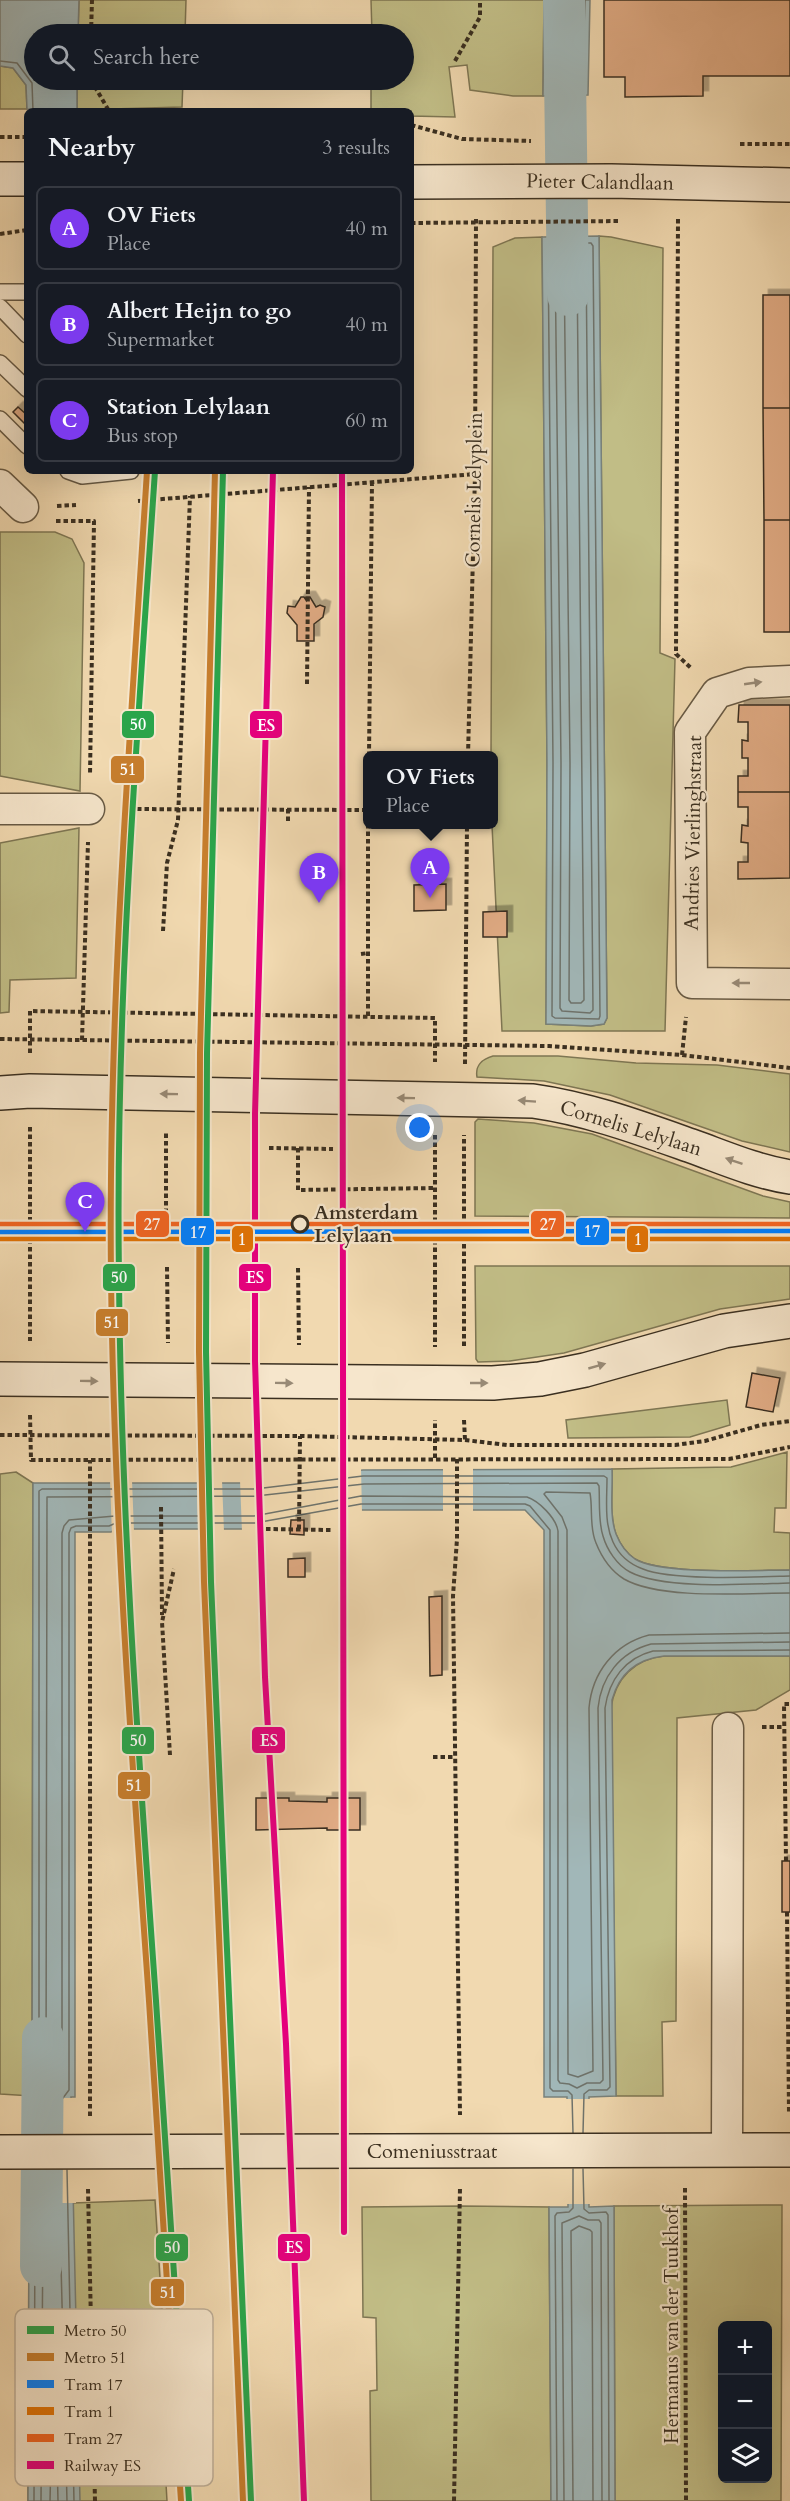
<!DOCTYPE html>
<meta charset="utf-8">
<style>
:root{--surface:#171b24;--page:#242831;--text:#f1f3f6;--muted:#9ea1a6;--line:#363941;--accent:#7c3aed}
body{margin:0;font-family:Cardo,serif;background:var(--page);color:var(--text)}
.controls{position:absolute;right:18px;bottom:18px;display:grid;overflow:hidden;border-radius:9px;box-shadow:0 6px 24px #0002}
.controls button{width:54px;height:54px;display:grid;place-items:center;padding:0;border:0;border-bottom:2px solid var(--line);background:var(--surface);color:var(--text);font:30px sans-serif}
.you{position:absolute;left:420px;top:1128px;width:21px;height:21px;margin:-15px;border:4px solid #fff;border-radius:50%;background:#1a73e8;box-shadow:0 0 0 9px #1a73e833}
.badge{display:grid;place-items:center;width:39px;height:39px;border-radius:50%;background:var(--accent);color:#fff;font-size:20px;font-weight:700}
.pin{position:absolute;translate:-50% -50px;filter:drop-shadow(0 2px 3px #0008)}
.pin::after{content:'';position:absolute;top:32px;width:21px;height:18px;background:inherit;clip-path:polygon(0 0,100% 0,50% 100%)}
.popup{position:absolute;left:363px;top:751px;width:135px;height:78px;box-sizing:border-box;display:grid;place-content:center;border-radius:9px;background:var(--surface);filter:drop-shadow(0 2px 4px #0005);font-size:20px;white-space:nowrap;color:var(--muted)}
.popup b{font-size:22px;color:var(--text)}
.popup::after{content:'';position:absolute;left:50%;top:100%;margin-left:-12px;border:12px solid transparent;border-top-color:var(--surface)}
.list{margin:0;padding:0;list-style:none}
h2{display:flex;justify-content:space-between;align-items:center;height:78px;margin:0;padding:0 24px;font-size:26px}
h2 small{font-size:20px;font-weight:400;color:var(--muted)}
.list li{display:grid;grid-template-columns:39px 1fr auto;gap:18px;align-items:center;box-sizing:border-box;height:84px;margin:0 12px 12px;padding:0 12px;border:2px solid var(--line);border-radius:9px}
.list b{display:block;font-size:22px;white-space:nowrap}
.list p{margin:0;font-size:20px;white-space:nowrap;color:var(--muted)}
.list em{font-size:20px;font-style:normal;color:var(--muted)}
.icon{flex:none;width:33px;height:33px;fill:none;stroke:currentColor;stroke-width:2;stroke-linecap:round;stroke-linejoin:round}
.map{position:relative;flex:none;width:790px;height:2501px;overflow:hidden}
.search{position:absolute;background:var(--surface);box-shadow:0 6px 24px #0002;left:24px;top:24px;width:390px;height:66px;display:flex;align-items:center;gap:15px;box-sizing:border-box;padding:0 21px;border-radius:33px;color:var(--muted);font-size:22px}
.panel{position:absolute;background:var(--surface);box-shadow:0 6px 24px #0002;left:24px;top:108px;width:390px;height:366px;border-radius:9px}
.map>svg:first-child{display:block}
</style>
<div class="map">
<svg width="790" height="2501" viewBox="0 0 790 2501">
<defs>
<filter id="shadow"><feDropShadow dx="5.5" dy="-5.5" stdDeviation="0" flood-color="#0004"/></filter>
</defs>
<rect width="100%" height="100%" fill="#f1d9b0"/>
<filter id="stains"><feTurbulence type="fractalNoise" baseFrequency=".00333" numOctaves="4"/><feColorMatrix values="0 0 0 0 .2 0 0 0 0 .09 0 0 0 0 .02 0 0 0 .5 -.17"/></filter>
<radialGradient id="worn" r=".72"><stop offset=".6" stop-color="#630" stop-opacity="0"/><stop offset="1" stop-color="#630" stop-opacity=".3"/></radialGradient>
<path fill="#c1bd86" stroke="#7e7653" stroke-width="1.5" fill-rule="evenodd" d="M79 0H186L185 34H78Z
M371 0H544L543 96H513L470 90 467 65 449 67 455 117 411 116V111H371V80H404V34H372Z
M0 66 13 68 26 85 27 109H0Z
M77 80H183L182 107 77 110Z
M599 236 611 237 663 248 660 653 675 659 665 1031H502L492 825 493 756H491L493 247 515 238 542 237 547 763 546 1024 591 1026 604 1024 607 1018Z
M0 532H55L72 539 84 563 80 791 0 776Z
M79 828 76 978 10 980 9 1012 0 1013V843Z
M493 1056H558L636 1063 717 1065 790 1074V1152L742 1141 610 1095 544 1081 477 1077C475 1066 482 1059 493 1056Z
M478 1119 534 1123 592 1134 763 1196 790 1202V1218L475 1216V1122Z
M475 1266H790V1299L720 1309 564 1353 510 1361 478 1362 476 1359Z
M727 1400 730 1425 690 1437 568 1438 566 1420Z
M787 1452 786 1508H775L774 1532 790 1533V1570C756 1570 661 1575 635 1559 626 1553 620 1544 616 1534 609 1515 613 1489 612 1469L731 1467Z
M16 1472 33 1483 32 2096 0 2094V1474Z
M664 1656H790V1690L756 1710 677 1718 676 2021 662 2022 663 2096H616L611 1708C615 1678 635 1659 664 1656Z
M155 2200 162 2309 156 2310 167 2501H28L29 2208 73 2203Z
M782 2205 781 2501H615L614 2206ZM722 2326H768V2478H722Z
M461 2206 549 2207 551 2501H371L370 2391 377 2390 376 2318 363 2317 362 2207Z"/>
<path fill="#a1b7b8" stroke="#78817b" stroke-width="1.5" d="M0 0H79L78 34H34V80H77V110L27 109 26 85 13 68 0 66Z
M544 0H590L588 95 543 96Z
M599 236 607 1018 604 1024 591 1026 546 1024 547 763 542 237Z
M612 1469C613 1489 609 1515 616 1534 620 1544 626 1553 635 1559 661 1575 756 1570 790 1570V1656H664C637 1659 619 1674 612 1700L616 2096 589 2097V2207L614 2206 615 2501H551L549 2207H568L567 2097H544V1530L525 1510H361L255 1529H116L111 1532H75V2097H71L80 2501H28L29 2208H55L54 2097 32 2096 33 1483H255L363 1470Z"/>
<path fill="#f1d9b0" d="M361 1468 362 1513 256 1532H242L240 1480Z
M443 1468H473V1513H443Z
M110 1480H132L134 1532H116L112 1535Z
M197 1480H222L224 1532H198Z
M30 2098H77L75 2100 76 2203H52L51 2099Z
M564 2099H592V2204H565Z"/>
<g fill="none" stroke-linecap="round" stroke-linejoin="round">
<path stroke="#6e736c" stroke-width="1.5" d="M549 0V87L552 90 579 89 582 87 585 0
M557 0 556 79 559 82H572L574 80 577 0
M0 61 17 63 32 83 33 111
M551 243H591L593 246 600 1016 599 1019 555 1018 552 1016 553 763 548 246Z
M558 250H583L586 253 593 1010 590 1013 562 1011 560 1008 561 763 555 253Z
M567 259H575L577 262 584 1000 581 1003H571L569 1000 570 763 564 262Z
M790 1583C750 1584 664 1590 630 1572 617 1565 607 1550 603 1536 598 1521 600 1502 599 1486L597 1483 364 1484 256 1496 47 1497 46 2081 59 2084 62 2081V1533L64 1526 69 1520 115 1516H254L361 1496 527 1497C539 1501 556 1518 558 1531V2080L560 2083 569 2084 577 2088 587 2083H600L603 2080 598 1708C601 1677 620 1652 651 1644L790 1642
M790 1593C748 1593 660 1600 624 1579 611 1571 602 1558 596 1543 589 1527 593 1509 590 1493L546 1492 544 1494 562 1517 567 1530 568 2074 578 2077 593 2071 589 1708C592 1673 614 1644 649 1635L790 1633
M573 2133 572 2095 568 2091H553L550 2088V1530L530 1506 525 1504H361L255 1523H116L109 1526H76L71 1528 69 1533V2090L63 2098 55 2091 39 2089V1491L42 1489H255L363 1476H604L607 1478C607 1499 604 1523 613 1542 619 1555 629 1564 643 1569 672 1581 756 1577 790 1576
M583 2133 584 2094 589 2090H607L610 2087 605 1708C609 1680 625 1658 653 1651L790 1650
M583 2169 584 2209 589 2213 606 2212 608 2215 609 2501
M67 2170 74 2501
M34 2501 35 2217 38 2214H54L60 2210V2170
M41 2501 43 2224 45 2222 57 2221 60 2224 67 2501
M50 2501 51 2456 54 2454 57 2456 58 2501
M557 2501 555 2216 557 2213 569 2212 573 2208V2169
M564 2501 562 2223 579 2216 588 2220H599L601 2223 602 2501
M573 2501 571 2231 579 2226 590 2230 592 2232 593 2501"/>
<path stroke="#a1b7b8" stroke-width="42" d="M564 0 568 295
M41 2266 43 2038"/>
</g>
<path fill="#dfaa83" stroke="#3a2f20" stroke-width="1.5" filter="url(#shadow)" d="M604 0H790V76H703V96L625 97V77H604Z
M763 295H790V408H763Z
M18 407 27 415V426L13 412Z
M763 408H790V520H764Z
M764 520H790V632H764Z
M301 597H304L306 600V597H310L316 607 320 605 325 607 323 617 314 624V641H297V625L287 613 288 606 295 607Z
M739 705H790V792H738V776H748V758H742V740L748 741V722H738Z
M738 792H790V878L738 879V862H748V843L741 842 742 825 748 826V807H738Z
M446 884V910L414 911V885Z
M507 911V937H483V912Z
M752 1373 780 1378 773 1412 746 1407Z
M291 1520H304V1535L290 1534Z
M305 1558V1577H288V1559Z
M442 1596V1675L430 1676 429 1597Z
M256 1798H289V1801L327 1802V1798H360V1830H327V1828L256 1830Z
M782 1861H790V1912H782Z"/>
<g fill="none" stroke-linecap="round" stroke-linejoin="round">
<g stroke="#685a44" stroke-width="18">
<path id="lane" d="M0 292H27
M0 307 27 335
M0 363 27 389
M0 419 27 446
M68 471 82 476 131 471"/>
</g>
<g stroke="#685a44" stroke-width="33">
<path id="street" d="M0 485 23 507
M790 681 749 683 717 693 690 732 692 983 790 984
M0 809H89
M727 2151 728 1728"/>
</g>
<g stroke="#3a2f20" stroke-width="36">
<path id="secondary" d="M0 179H27
M411 182 611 181 790 185
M0 1093 30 1091 533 1101C590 1109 643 1129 697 1148 727 1159 758 1172 790 1177
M0 1379 493 1383 540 1379 585 1370 724 1331 790 1321
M0 2152 790 2150"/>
</g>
<path stroke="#3a2f20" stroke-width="4" stroke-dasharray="4.5 3" stroke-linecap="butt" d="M91 34 92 0
M455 61 480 17V0
M91 80 109 111
M411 125 462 139 531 141
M0 137H27
M740 144H790
M678 219 676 654 692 669
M411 223 620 221
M0 234 27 230
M138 501 475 474
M57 506 76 505
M56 521H94L90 775
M307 684 309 487
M369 756 372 482
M468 756 475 474 476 218
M122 809 367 810
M288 809V823
M368 824V1017
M163 931 167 863 178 820 190 496
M361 954 368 953
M0 1039 549 1046 682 1055 790 1068
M82 1040 88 842
M30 1053V1011L435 1018V1062
M682 1055 686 1017
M465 1064 467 824
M30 1127V1341
M435 1135V1347
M269 1148 333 1149
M298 1148V1190L435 1188
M166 1213V1131
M167 1267 168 1343
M298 1268 299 1345
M464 1346V1135
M30 1415 31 1460 729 1459 790 1447
M464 1420 465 1440
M0 1435 300 1436 465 1440 507 1445H675L705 1441 761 1425 790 1421
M435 1458V1420
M457 1459V1539L453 1596 460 2115
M161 1507 162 1615
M266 1529 331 1530
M299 1529 300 1436
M762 1727H784
M170 1755 162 1622 174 1569
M433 1757H455
M786 1861 784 1704H790
M787 1912 789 2112
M90 2116V1460
M685 2188 686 2501
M88 2189 95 2501
M454 2501 460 2188"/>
<use href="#lane" stroke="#f6e6cc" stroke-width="15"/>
<use href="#street" stroke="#f6e6cc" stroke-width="30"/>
<use href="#secondary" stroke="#f6e6cc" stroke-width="33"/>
<g stroke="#f6e6cc" stroke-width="10">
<path id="rail-1" d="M273 471 255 1114V1361L265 1677 286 2044 304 2501
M342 471 344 2232"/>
</g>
<use href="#rail-1" stroke="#e5007d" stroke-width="6"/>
<g stroke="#f6e6cc" stroke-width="9">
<path id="tram-1" d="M0 1232 790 1231"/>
</g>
<g stroke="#f6e6cc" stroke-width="9">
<path id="tram-2" d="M0 1239H790"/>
</g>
<g stroke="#f6e6cc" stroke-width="9">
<path id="tram-3" d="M0 1224H790"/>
</g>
<use href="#tram-1" stroke="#007fff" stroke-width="4.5"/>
<use href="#tram-2" stroke="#e17305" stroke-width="4.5"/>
<use href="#tram-3" stroke="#f26522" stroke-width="4.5"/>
<g stroke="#f6e6cc" stroke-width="10">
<path id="metro-1" d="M155 471C137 740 115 1008 119 1277 121 1519 139 1760 156 2001 167 2168 178 2334 189 2501
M223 471 207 1053 206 1352 211 1582 251 2501"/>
</g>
<g stroke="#f6e6cc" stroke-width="10">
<path id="metro-2" d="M147 471C130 740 108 1008 111 1277 114 1519 132 1760 149 2001 160 2168 170 2334 181 2501
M215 471 200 1053 199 1352 204 1582 243 2501"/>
</g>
<use href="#metro-1" stroke="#2aa54b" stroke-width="6"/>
<use href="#metro-2" stroke="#c77e2d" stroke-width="6"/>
</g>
<defs><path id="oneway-solid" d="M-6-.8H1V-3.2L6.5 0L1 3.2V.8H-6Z" transform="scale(1.5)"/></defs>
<g fill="#988a76">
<use href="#oneway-solid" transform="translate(753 683) rotate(-8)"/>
<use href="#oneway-solid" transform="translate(741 983) rotate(-180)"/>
<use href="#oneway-solid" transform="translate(169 1094) rotate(-179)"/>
<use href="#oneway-solid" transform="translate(406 1098) rotate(-179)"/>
<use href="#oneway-solid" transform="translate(527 1101) rotate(-176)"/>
<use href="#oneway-solid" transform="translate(734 1161) rotate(-161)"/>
<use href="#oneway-solid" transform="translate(597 1366) rotate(-16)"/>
<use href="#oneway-solid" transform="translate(89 1381) rotate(1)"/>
<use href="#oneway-solid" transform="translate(284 1383) rotate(1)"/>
<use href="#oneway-solid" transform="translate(479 1383)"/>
</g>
<circle fill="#f6e6cc" stroke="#3a2f20" stroke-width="3" cx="300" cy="1224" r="8"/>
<g text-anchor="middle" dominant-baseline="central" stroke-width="4.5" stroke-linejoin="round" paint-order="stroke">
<g font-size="20" fill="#3a2f20" stroke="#f6e6cc">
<text transform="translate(600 182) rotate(1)">Pieter Calandlaan</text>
<text transform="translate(474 490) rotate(-89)">Cornelis Lelyplein</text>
<text transform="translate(693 833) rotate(-89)">Andries Vierlinghstraat</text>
<text transform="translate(631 1128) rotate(17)">Cornelis Lelylaan</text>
<text x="432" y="2151">Comeniusstraat</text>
<text transform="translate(671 2326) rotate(-90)">Hermanus van der Tuukhof</text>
</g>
<g font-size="20" font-weight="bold" fill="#3a2f20" stroke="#f6e6cc" text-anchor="start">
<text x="314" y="1212">Amsterdam<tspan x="314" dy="23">Lelylaan</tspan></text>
</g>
</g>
<rect x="15" y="2309" width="198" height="177" rx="9" fill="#f6e6cc" stroke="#beaf98" stroke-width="1.5"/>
<rect x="27" y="2326" width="27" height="8" fill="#2aa54b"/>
<rect x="27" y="2353" width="27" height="8" fill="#c77e2d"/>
<rect x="27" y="2380" width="27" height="8" fill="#007fff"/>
<rect x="27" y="2407" width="27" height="8" fill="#e17305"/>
<rect x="27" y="2434" width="27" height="8" fill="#f26522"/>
<rect x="27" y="2461" width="27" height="8" fill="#e5007d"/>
<g font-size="16" fill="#3a2f20">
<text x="64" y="2336">Metro 50</text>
<text x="64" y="2363">Metro 51</text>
<text x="64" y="2390">Tram 17</text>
<text x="64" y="2417">Tram 1</text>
<text x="64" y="2444">Tram 27</text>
<text x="64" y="2471">Railway ES</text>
</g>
<g stroke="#f6e6cc" stroke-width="2">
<rect x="121" y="710" width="34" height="29" rx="6" fill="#2aa54b"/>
<rect x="249" y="710" width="34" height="29" rx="6" fill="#e5007d"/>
<rect x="110" y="755" width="35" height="29" rx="6" fill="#c77e2d"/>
<rect x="135" y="1210" width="35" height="28" rx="6" fill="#f26522"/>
<rect x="530" y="1210" width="35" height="28" rx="6" fill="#f26522"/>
<rect x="575" y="1217" width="35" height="29" rx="6" fill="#007fff"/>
<rect x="180" y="1217" width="35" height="29" rx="6" fill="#007fff"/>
<rect x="231" y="1225" width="23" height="28" rx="6" fill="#e17305"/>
<rect x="626" y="1225" width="23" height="28" rx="6" fill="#e17305"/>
<rect x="102" y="1263" width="34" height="29" rx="6" fill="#2aa54b"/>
<rect x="238" y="1263" width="34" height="29" rx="6" fill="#e5007d"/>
<rect x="95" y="1308" width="34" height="29" rx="6" fill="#c77e2d"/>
<rect x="251" y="1726" width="35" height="28" rx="6" fill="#e5007d"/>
<rect x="121" y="1726" width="34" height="29" rx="6" fill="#2aa54b"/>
<rect x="117" y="1771" width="34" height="29" rx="6" fill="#c77e2d"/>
<rect x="277" y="2233" width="34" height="29" rx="6" fill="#e5007d"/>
<rect x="155" y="2233" width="34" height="29" rx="6" fill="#2aa54b"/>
<rect x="150" y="2278" width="35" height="29" rx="6" fill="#c77e2d"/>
</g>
<g font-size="16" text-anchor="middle" font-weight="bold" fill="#fff">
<text x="138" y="730">50</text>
<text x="266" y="731">ES</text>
<text x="128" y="775">51</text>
<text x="152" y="1230">27</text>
<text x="548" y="1230">27</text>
<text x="592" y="1237">17</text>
<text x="198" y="1238">17</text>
<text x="242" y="1245">1</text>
<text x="638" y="1245">1</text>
<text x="119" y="1283">50</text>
<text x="255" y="1283">ES</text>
<text x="112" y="1328">51</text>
<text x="269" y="1746">ES</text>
<text x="138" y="1746">50</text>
<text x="134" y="1791">51</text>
<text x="294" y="2253">ES</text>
<text x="172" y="2253">50</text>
<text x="168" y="2298">51</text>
</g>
<rect width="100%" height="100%" filter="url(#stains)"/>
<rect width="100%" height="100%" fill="url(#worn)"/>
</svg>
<div class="controls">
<button>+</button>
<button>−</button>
<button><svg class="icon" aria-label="layers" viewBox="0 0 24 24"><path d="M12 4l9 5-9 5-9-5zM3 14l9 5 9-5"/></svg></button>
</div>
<div class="you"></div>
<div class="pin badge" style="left:430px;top:898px">A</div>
<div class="popup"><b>OV Fiets</b>Place</div>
<div class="pin badge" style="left:319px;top:903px">B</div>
<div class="pin badge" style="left:85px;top:1232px">C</div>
<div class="search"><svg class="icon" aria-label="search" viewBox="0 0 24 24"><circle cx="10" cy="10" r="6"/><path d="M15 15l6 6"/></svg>Search here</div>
<section class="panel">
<h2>Nearby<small>3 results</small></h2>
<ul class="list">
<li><span class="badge">A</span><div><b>OV Fiets</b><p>Place</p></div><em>40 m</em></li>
<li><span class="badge">B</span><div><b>Albert Heijn to go</b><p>Supermarket</p></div><em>40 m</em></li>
<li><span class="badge">C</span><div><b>Station Lelylaan</b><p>Bus stop</p></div><em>60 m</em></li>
</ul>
</section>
</div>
